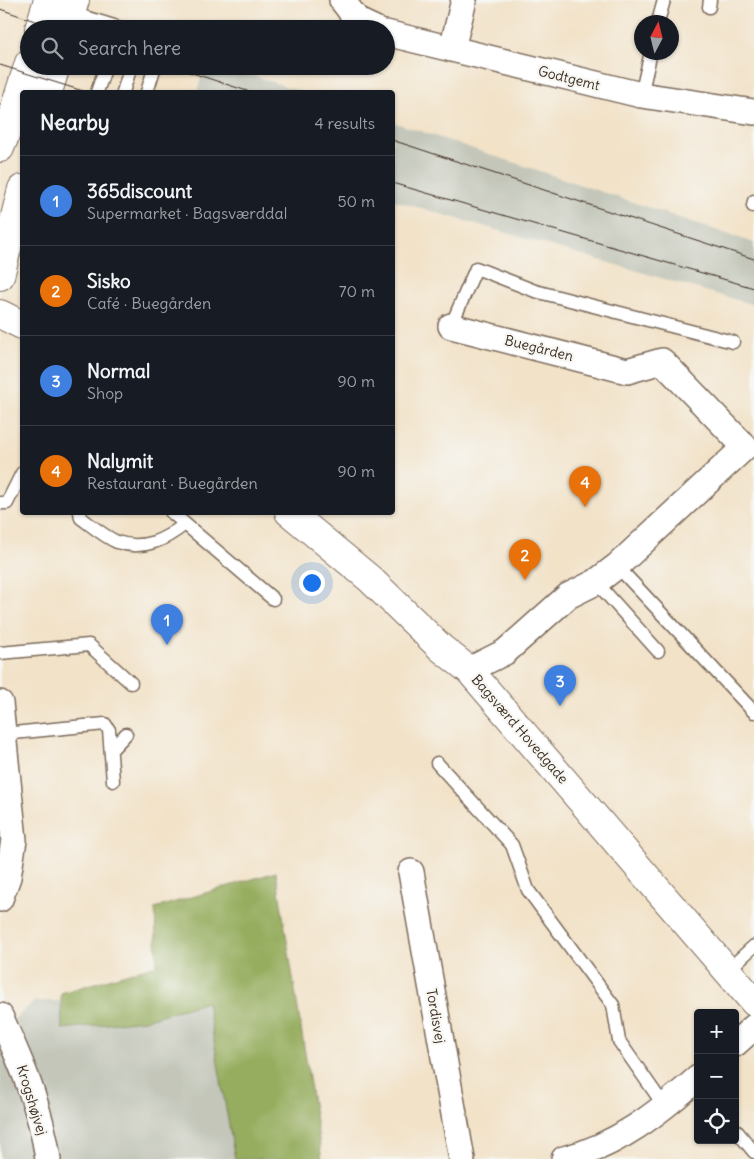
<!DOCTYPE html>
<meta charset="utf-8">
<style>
:root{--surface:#171b24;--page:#242831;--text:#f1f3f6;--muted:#9ea1a6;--line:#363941;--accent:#b45309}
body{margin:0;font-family:Delius,sans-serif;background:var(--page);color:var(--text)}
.controls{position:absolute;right:15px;bottom:15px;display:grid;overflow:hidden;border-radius:5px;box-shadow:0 1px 4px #0004}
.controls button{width:45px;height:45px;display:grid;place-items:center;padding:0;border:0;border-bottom:1px solid var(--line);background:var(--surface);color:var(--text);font:25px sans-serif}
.compass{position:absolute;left:634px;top:15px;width:45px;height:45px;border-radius:50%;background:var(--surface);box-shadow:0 1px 4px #0004;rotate:7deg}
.you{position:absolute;left:311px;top:582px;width:18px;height:18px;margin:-12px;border:4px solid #fff;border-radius:50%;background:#1a73e8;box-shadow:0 0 0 8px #1a73e833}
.badge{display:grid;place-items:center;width:32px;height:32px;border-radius:50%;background:var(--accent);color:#fff;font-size:16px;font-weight:700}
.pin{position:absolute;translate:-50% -41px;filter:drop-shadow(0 1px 2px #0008)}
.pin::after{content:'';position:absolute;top:26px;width:18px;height:15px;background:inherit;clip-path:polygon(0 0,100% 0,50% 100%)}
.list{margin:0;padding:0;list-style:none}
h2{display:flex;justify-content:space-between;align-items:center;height:65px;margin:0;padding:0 20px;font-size:21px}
h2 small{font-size:16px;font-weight:400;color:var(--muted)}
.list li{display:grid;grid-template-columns:32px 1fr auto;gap:15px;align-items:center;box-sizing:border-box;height:90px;padding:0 20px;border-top:1px solid var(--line)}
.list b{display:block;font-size:19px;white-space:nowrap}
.list p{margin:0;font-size:16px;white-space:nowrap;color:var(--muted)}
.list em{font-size:16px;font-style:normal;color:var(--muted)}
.icon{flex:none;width:28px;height:28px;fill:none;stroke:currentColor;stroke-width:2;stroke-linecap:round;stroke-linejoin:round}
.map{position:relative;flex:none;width:754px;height:1159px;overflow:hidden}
.search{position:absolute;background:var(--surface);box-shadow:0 1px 4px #0004;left:20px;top:20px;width:375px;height:55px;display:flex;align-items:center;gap:12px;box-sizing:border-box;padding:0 18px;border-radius:28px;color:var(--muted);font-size:19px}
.panel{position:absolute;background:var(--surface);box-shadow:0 1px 4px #0004;left:20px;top:90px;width:375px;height:425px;border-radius:5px}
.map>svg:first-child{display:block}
</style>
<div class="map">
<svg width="754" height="1159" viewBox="0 0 754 1159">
<rect width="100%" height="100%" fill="#f6f6f2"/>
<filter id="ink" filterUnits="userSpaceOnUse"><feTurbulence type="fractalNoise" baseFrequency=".02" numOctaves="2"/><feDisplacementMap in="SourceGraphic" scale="10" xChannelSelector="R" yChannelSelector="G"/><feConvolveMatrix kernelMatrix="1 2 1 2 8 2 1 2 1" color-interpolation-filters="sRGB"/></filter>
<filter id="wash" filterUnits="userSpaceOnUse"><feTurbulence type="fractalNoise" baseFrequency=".0096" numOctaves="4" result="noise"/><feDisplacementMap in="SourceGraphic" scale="20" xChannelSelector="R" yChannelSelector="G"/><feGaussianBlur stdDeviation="1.12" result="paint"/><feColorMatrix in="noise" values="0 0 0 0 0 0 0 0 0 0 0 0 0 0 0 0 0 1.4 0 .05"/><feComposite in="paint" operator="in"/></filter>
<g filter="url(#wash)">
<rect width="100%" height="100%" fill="#f2e2c8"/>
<path fill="#c3c6b9" d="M205 66H224L303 92H197Z
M393 122 754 243V305L393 200Z
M35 1001H207L235 1159H0V1031Z"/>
<path fill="#96ad5f" stroke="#686c3e" d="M276 872 322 1159H235L207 1002 144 1020 62 1029 61 993 157 965 155 908Z"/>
</g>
<g filter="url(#ink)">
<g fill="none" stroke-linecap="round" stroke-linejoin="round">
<g stroke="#7b6a5a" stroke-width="15">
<path id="service" d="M709 7 710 0
M68 12 124 29
M658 22 664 0
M97 92 106 66
M123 92 131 66
M147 92 155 66
M641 95 651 52
M753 206 754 201
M451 326 476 268 535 291 733 342
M0 503H7L22 473
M80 512 81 518C92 526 105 537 117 542 143 551 165 540 185 524
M171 512 273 599
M617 566 754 712
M596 582 658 651
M0 653 89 645 131 683
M3 734 105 724 109 730 113 781
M111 750 126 734
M437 763 512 845 528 890 613 1005 619 1041 665 1107
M728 970 754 946
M735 1129 754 1152"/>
</g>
<g stroke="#7b6a5a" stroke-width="28">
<path id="minor" d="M342 0 358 21 375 29
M386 33 641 95 754 112
M452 49 464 0
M451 326 627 371 662 361 745 447 617 566 596 582 568 596 505 652 469 670
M0 703 14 840 8 877 0 899
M411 872 462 1159
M0 1016C21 1062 41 1108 48 1159
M735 1044 754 1027
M564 1159C617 1146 658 1113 698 1078"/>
</g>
<g stroke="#7b6a5a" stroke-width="30">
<path id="tertiary" d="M39 29 48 0
M66 29 75 0
M48 92 56 66
M0 148 9 126 29 63
M0 276 22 189
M0 314 22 325
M289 512 370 579 441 648 469 670 754 1002"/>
</g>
<use href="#service" stroke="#fff" stroke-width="12"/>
<use href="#minor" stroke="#fff" stroke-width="25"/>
<use href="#tertiary" stroke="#fff" stroke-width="28"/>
<path stroke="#3b2a1e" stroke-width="1" d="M0 9 58 29
M0 65 86 92
M171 66 250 92
M392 140 754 259
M392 183 754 288"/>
</g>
</g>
<g text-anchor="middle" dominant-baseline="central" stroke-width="4.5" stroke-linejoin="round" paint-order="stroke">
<g font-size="14" fill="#3b2a1e" stroke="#f6f6f2">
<text transform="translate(569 78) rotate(14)">Godtgemt</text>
<text transform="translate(539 348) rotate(14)">Buegården</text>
<text transform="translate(520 729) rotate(49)">Bagsværd Hovedgade</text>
<text transform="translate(436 1016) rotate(80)">Tordisvej</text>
<text transform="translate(32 1100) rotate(73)">Krogshøjvej</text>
</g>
</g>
</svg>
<div class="controls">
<button>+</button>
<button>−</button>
<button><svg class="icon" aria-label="locate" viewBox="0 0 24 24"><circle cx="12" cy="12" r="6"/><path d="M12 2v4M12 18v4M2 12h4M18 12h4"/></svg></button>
</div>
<svg class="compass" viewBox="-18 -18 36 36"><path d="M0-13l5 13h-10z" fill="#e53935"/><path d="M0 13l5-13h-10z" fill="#9ea1a6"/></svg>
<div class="you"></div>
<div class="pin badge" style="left:167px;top:645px;background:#3f7fe0">1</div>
<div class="pin badge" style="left:525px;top:580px;background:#e8710a">2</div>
<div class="pin badge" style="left:560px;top:706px;background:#3f7fe0">3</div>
<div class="pin badge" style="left:585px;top:507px;background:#e8710a">4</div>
<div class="search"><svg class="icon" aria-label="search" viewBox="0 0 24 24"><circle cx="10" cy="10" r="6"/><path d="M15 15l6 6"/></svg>Search here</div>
<section class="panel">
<h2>Nearby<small>4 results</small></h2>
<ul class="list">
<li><span class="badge" style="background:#3f7fe0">1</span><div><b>365discount</b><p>Supermarket · Bagsværddal</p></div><em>50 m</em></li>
<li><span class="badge" style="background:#e8710a">2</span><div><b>Sisko</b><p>Café · Buegården</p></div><em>70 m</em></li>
<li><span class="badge" style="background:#3f7fe0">3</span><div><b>Normal</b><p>Shop</p></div><em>90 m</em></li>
<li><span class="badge" style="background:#e8710a">4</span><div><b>Nalymit</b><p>Restaurant · Buegården</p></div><em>90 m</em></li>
</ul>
</section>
</div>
